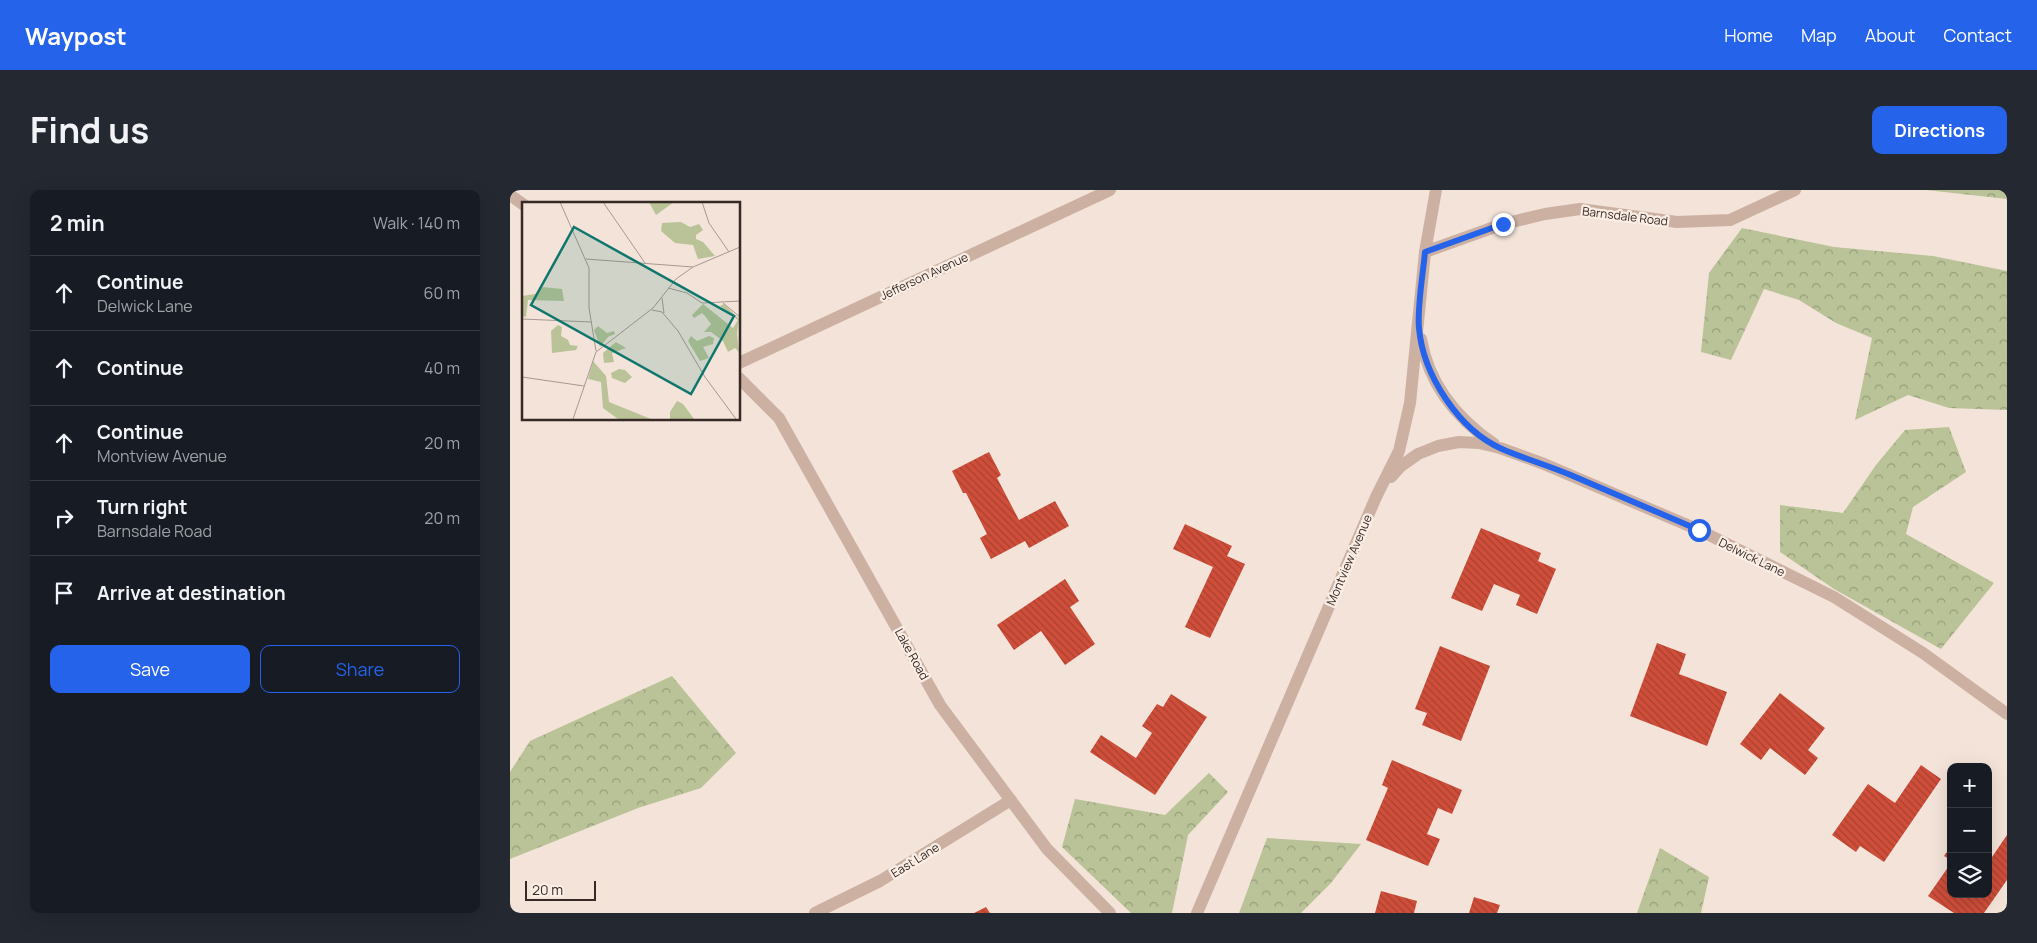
<!DOCTYPE html>
<meta charset="utf-8">
<style>
:root{--surface:#171b24;--page:#242831;--text:#f1f3f6;--muted:#9ea1a6;--line:#363941;--accent:#2563eb}
body{margin:0;font-family:Manrope,sans-serif;background:var(--page);color:var(--text)}
.controls{position:absolute;right:15px;bottom:15px;display:grid;overflow:hidden;border-radius:10px;box-shadow:0 5px 20px #0002}
.controls button{width:45px;height:45px;display:grid;place-items:center;padding:0;border:0;border-bottom:1px solid var(--line);background:var(--surface);color:var(--text);font:25px sans-serif}
.scale{position:absolute;left:15px;bottom:12px;width:71px;box-sizing:border-box;padding-left:5px;border:2px solid #362926;border-top:0;font-size:14px;line-height:18px;white-space:nowrap;color:#362926;-webkit-text-stroke:4px #faeee5;paint-order:stroke}
.stop{position:absolute;width:15px;height:15px;margin:-11px;border:4px solid #2563eb;border-radius:50%;background:#fff}
.stop.end{background:#2563eb;border-color:#fff;box-shadow:0 1px 5px #0008}
.list{margin:0;padding:0;list-style:none}
h2{display:flex;justify-content:space-between;align-items:center;height:65px;margin:0;padding:0 20px;font-size:21px}
h2 small{font-size:16px;font-weight:400;color:var(--muted)}
.list li{display:grid;grid-template-columns:32px 1fr auto;gap:15px;align-items:center;box-sizing:border-box;height:75px;padding:0 20px;border-top:1px solid var(--line)}
.list b{display:block;font-size:19px;white-space:nowrap}
.list p{margin:0;font-size:16px;white-space:nowrap;color:var(--muted)}
.list em{font-size:16px;font-style:normal;color:var(--muted)}
.actions{display:flex;gap:10px;padding:15px 20px}
.actions a{flex:1;padding:11px 0;border:1px solid var(--accent);border-radius:10px;text-align:center;font-size:18px;color:var(--accent)}
.actions .main{background:var(--accent);color:#fff}
.icon{flex:none;width:28px;height:28px;fill:none;stroke:currentColor;stroke-width:2;stroke-linecap:round;stroke-linejoin:round}
.map{position:relative;flex:none;width:1497px;height:723px;overflow:hidden;border-radius:10px}
header{display:flex;align-items:center;gap:30px;box-sizing:border-box;height:70px;padding:0 25px;background:var(--accent);color:#fff}
header strong{font-size:24px}
nav{display:flex;gap:28px;margin-inline-start:auto;font-size:18px}
.intro{display:flex;align-items:center;justify-content:space-between;box-sizing:border-box;height:120px;padding:0 30px}
h1{margin:0;font-size:35px}
.button{padding:12px 22px;border-radius:10px;background:var(--accent);color:#fff;font-size:18px;font-weight:700}
main{display:flex;gap:30px;padding:0 30px}
aside{flex:1;background:var(--surface);border-radius:10px;box-shadow:0 5px 20px #0002}
.map>svg:first-child{display:block}
</style>
<header>
<strong>Waypost</strong>
<nav><a>Home</a><a>Map</a><a>About</a><a>Contact</a></nav>
</header>
<div class="intro"><h1>Find us</h1><a class="button">Directions</a></div>
<main>
<aside>
<h2>2 min<small>Walk · 140 m</small></h2>
<ul class="list">
<li><svg class="icon" aria-label="ahead" viewBox="0 0 24 24"><path d="M12 20V5M6 11l6-6 6 6"/></svg><div><b>Continue</b><p>Delwick Lane</p></div><em>60 m</em></li>
<li><svg class="icon" aria-label="ahead" viewBox="0 0 24 24"><path d="M12 20V5M6 11l6-6 6 6"/></svg><div><b>Continue</b></div><em>40 m</em></li>
<li><svg class="icon" aria-label="ahead" viewBox="0 0 24 24"><path d="M12 20V5M6 11l6-6 6 6"/></svg><div><b>Continue</b><p>Montview Avenue</p></div><em>20 m</em></li>
<li><svg class="icon" aria-label="right" viewBox="0 0 24 24"><path d="M7 20v-9h11M14 6l5 5-5 5"/></svg><div><b>Turn right</b><p>Barnsdale Road</p></div><em>20 m</em></li>
<li><svg class="icon" aria-label="arrive" viewBox="0 0 24 24"><path d="M6 21V4h12l-3 4 3 4H6"/></svg><div><b>Arrive at destination</b></div></li>
</ul>
<div class="actions"><a class="main">Save</a><a>Share</a></div>
</aside>
<div class="map">
<svg width="1497" height="723" viewBox="0 0 1497 723">
<defs>
<pattern id="forest-crowns" width="20" height="18" patternUnits="userSpaceOnUse" patternTransform="scale(1.25)"><rect width="20" height="18" fill="#b9c397"/><path d="M2 6a3 3 0 1 1 6 0M12 15a3 3 0 1 1 6 0" fill="none" stroke="#979e7b"/></pattern>
<pattern id="building-back-hatch" width="6" height="6" patternUnits="userSpaceOnUse" patternTransform="scale(1.25)"><rect width="6" height="6" fill="#cf4e3a"/><path d="M-1 5l2 2M0 0l6 6M5-1l2 2" fill="none" stroke="#a94131"/></pattern>
</defs>
<rect width="100%" height="100%" fill="#f3e3d8"/>
<path fill="url(#forest-crowns)" d="M1416 0H1497V9Z
M1232 38 1324 57 1423 66 1497 81V220L1439 218 1398 205 1345 230 1362 148 1326 133 1289 110 1254 99 1221 170 1191 162 1199 83Z
M1439 237 1456 282 1403 317 1396 344 1484 393 1431 459 1324 399 1270 362V315L1333 323 1366 275 1395 240Z
M162 486 226 563 191 598 128 618 0 669V582L20 551Z
M699 583 718 602 678 645 662 723H621L552 657 565 609 655 625Z
M757 648 851 654 821 693 791 723H729Z
M1150 658 1199 687 1191 723H1127Z"/>
<path fill="url(#building-back-hatch)" d="M479 262 491 285 487 288 509 330 545 311 559 336 519 358 515 351 481 369 470 348 477 344 456 303H453L442 281Z
M675 334 722 356 717 366 735 374 700 448 675 437 703 377 663 359Z
M971 338 1031 363 1028 371 1046 379 1027 424 1006 415 1010 405 984 394 972 421 941 408Z
M555 389 569 411 560 417 585 454 555 475 531 441 504 460 487 435Z
M1147 453 1176 464 1169 484 1217 502 1197 556 1120 526Z
M930 456 980 476 951 551 912 535 917 523 905 519Z
M1270 503 1315 538 1298 560 1308 568 1295 585 1260 558 1251 570 1230 554Z
M661 504 697 527 645 605 580 562 591 545 626 568 642 543 632 536 647 514 653 517Z
M882 570 952 600 942 624 928 618 917 644 930 649 918 676 856 650 878 598 872 595Z
M1411 575 1431 589 1374 672 1350 656 1346 662 1322 645 1358 594 1385 613Z
M1497 645V690L1474 723H1444L1418 706 1441 673V704H1478V664L1482 667Z
M1441 656V670L1434 666Z
M871 701 907 711 904 723H865Z
M964 707 990 715 987 723H959Z
M476 717 480 723H464Z"/>
<g fill="none" stroke-linecap="round" stroke-linejoin="round">
<path stroke="#ccb1a3" stroke-width="12" d="M0 5 14 15
M915 62 993 34 1035 24 1070 19 1167 32 1220 30 1285 0
M911 149C919 195 946 228 984 254
M229 173 600 0
M229 188 269 228 430 515 537 659 600 723
M881 287 891 276 908 264 928 256 949 252 969 253 990 258 1034 274 1189 340 1324 407 1413 463 1497 524
M305 723 370 691 501 610
M687 723 866 307 889 261 900 213 915 62 926 0"/>
</g>
<g fill="none" stroke-linecap="round" stroke-linejoin="round">
<path stroke="#2563eb" stroke-width="6" d="M993 34 915 62C913 84 907 118 909 138 913 185 949 240 992 259 1015 269 1040 276 1063 286 1105 304 1147 322 1189 340"/>
</g>
<g text-anchor="middle" dominant-baseline="central" stroke-width="4.5" stroke-linejoin="round" paint-order="stroke">
<g font-size="12" fill="#362926" stroke="#faeee5">
<text transform="translate(1115 26) rotate(7)">Barnsdale Road</text>
<text transform="translate(414 86) rotate(-25)">Jefferson Avenue</text>
<text transform="translate(1242 367) rotate(26)">Delwick Lane</text>
<text transform="translate(839 370) rotate(-67)">Montview Avenue</text>
<text transform="translate(402 464) rotate(61)">Lake Road</text>
<text transform="translate(405 670) rotate(-32)">East Lane</text>
</g>
</g>
<g transform="translate(12 12)">
<rect width="218" height="218" fill="#f3e3d8"/>
<path d="M127 0H152L134 13ZM159 20 168 25 177 22 181 28 174 33V37L181 40 193 54 176 57 171 43 153 41 139 29 140 21ZM21 85 40 87 42 99 6 98 4 115 0 114V94L13 92ZM181 102 211 126 216 118 198 104 202 102 217 117 215 132 217 150 213 146 206 150 201 139 189 130H182L189 122 183 114 180 111 172 116 170 113ZM36 123 40 125 39 134 46 138 48 143 56 144 54 148 30 151 29 129ZM76 124 85 131 92 129 93 132 86 135 78 145 72 128ZM169 134 175 139 187 134 192 136 191 142 181 145 187 156 178 159 166 139ZM94 140 104 146 90 151 92 160 82 161 81 151ZM71 159 84 174 87 200 129 217H96L81 206 79 180 66 177ZM97 167 103 168 110 175 103 181 90 176 89 171ZM155 199 161 202 172 217H148V210Z" fill="#b9c397"/>
<path fill="none" stroke="#a79991" stroke-width="1" d="M38 0 67 66V106L74 149M81 0 123 61M180 0 187 21 207 50M64 57 171 65 218 45M146 86 165 91 180 101 218 99M140 96 142 111M201 101 218 115M130 108 140 110 156 129 183 175 214 217M0 117 69 120M0 175 62 184M51 217 74 150 131 106 154 77 171 65"/>
<path fill="#0f766e" fill-opacity="0.15" stroke="#0f766e" stroke-width="2.5" d="M52 25 212 114 169 192 9 103Z"/>
<rect width="218" height="218" fill="none" stroke="#362926" stroke-width="2.5"/>
</g>
</svg>
<div class="controls">
<button>+</button>
<button>−</button>
<button><svg class="icon" aria-label="layers" viewBox="0 0 24 24"><path d="M12 4l9 5-9 5-9-5zM3 14l9 5 9-5"/></svg></button>
</div>
<div class="scale">20 m</div>
<div class="stop" style="left:1189px;top:340px"></div>
<div class="stop end" style="left:993px;top:34px"></div>
</div>
</main>
